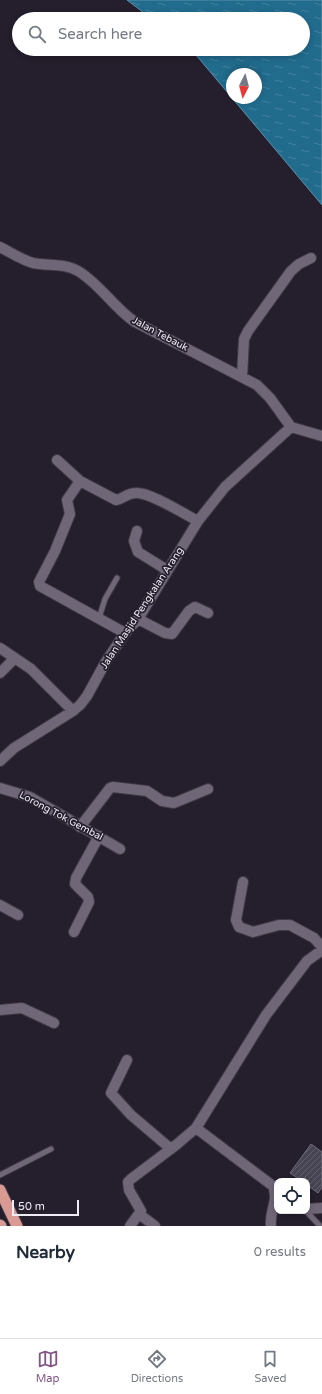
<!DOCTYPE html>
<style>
:root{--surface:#fff;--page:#f2f2f3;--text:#1f2937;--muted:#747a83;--line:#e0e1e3;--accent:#835384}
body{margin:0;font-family:"Varela Round",sans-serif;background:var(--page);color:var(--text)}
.controls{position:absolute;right:12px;bottom:12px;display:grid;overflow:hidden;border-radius:8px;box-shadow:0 2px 6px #0003}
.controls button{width:36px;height:36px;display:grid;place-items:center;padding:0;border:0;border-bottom:1px solid var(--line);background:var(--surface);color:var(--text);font:20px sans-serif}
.compass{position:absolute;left:226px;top:68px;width:36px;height:36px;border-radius:50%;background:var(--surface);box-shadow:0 2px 6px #0003;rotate:186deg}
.scale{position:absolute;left:12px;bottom:10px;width:67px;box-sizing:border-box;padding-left:4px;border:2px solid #efebf4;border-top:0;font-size:11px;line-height:14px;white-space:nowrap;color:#efebf4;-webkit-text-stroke:3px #251e2c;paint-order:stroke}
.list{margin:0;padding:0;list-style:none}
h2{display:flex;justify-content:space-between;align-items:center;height:52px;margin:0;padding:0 16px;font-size:17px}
h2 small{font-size:13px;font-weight:400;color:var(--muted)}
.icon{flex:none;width:22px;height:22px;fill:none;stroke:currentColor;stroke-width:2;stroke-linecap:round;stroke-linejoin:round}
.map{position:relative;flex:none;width:322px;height:1226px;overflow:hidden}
.search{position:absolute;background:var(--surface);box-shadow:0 2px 6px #0003;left:12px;right:12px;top:12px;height:44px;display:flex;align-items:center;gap:10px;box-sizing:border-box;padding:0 14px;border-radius:22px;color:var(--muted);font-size:15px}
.sheet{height:112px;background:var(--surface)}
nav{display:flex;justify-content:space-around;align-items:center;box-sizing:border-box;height:56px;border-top:1px solid var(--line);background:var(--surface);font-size:11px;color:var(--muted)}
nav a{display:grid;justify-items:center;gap:2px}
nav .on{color:var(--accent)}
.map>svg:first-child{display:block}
</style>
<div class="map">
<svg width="322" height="1226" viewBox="0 0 322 1226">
<defs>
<pattern id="water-ripples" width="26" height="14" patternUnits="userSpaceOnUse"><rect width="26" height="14" fill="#216b8d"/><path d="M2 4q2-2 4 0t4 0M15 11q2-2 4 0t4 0" fill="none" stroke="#42809e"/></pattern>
<pattern id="building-hatch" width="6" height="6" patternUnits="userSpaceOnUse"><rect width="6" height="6" fill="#474454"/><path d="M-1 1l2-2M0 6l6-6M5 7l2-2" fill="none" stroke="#625f6d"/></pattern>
</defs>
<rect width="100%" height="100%" fill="#251e2c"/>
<path fill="url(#water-ripples)" stroke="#5f91ac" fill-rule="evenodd" d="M127 0H322V205L191 49H303V19H152ZM232 74H256V98H232Z"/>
<path fill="url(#building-hatch)" stroke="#6e6b7c" d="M311 1144 322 1152V1187L318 1193 307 1185V1181H302L290 1173Z"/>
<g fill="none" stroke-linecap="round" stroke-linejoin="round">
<g stroke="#403a45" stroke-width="7">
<path id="service" d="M99 618 105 599 117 578
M0 1175 51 1149
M306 1211 320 1226"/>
</g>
<g stroke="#403a45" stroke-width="12">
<path id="minor" d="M0 247C10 252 22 260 33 263 48 266 65 263 78 271 100 284 114 308 135 322L257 385 270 398 291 427
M242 377 244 339 248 331 291 271 299 264 311 258
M291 427 322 436
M57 460 80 481 116 500C123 499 127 493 136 493 150 492 184 514 198 521
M80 481 67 500 70 514 55 551 39 582 40 586 125 633
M137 531 134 541 138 552 167 570
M138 619 165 633 172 634 189 611 195 607 208 613
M0 648 31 669 73 711
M0 673 15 658
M0 761 14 748 73 711 80 705 87 696 105 663 125 633 138 619 198 521 225 487 291 427
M0 788 30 797 120 849
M80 827 110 788 113 787 147 791 162 801 174 803 208 789
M243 882 236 920 239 927 253 932 279 925H290L314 938 322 947
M0 905 18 915
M74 932 89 902 88 897 75 884 76 878 99 836
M0 1010 22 1008 54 1023
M127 1060 111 1093 131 1115 171 1149
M196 1128 273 1186C279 1202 269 1210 271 1226
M307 1209 322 1208
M139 1214 155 1226
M130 1226 141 1211 129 1190 128 1182 131 1179 176 1145 196 1128 266 1015 307 961 322 950"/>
</g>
<g stroke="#403a45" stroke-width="13">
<path id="trunk" d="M0 1190 17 1226
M0 1225 1 1226"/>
</g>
<use href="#service" stroke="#6f6778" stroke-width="5"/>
<use href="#minor" stroke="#6f6778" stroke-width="10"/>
<use href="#trunk" stroke="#da9a94" stroke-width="11"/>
</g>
<g text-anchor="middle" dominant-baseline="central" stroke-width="3.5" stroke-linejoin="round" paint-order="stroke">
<g font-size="10" fill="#efebf4" stroke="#251e2c">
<text transform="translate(160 334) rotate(28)">Jalan Tebauk</text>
<text transform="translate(142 608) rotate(-57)">Jalan Masjid Pengkalan Arang</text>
<text transform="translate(61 816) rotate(28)">Lorong Tok Gembal</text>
</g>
</g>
</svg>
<div class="controls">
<button><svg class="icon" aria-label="locate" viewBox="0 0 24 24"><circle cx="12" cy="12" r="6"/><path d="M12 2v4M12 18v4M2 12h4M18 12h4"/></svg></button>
</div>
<svg class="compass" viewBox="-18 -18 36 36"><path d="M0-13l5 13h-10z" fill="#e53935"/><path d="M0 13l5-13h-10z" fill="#747a83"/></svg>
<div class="scale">50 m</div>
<div class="search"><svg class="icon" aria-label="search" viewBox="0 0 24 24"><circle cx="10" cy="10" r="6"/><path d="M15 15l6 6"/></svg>Search here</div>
</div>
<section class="sheet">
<h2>Nearby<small>0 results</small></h2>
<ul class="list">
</ul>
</section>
<nav>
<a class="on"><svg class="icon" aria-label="map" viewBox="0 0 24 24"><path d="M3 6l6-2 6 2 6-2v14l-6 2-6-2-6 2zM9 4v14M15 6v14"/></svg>Map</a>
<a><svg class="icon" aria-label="directions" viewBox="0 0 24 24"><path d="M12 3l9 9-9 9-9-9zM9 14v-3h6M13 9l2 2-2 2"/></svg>Directions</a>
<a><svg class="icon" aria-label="saved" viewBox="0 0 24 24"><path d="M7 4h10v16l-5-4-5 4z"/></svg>Saved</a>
</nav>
